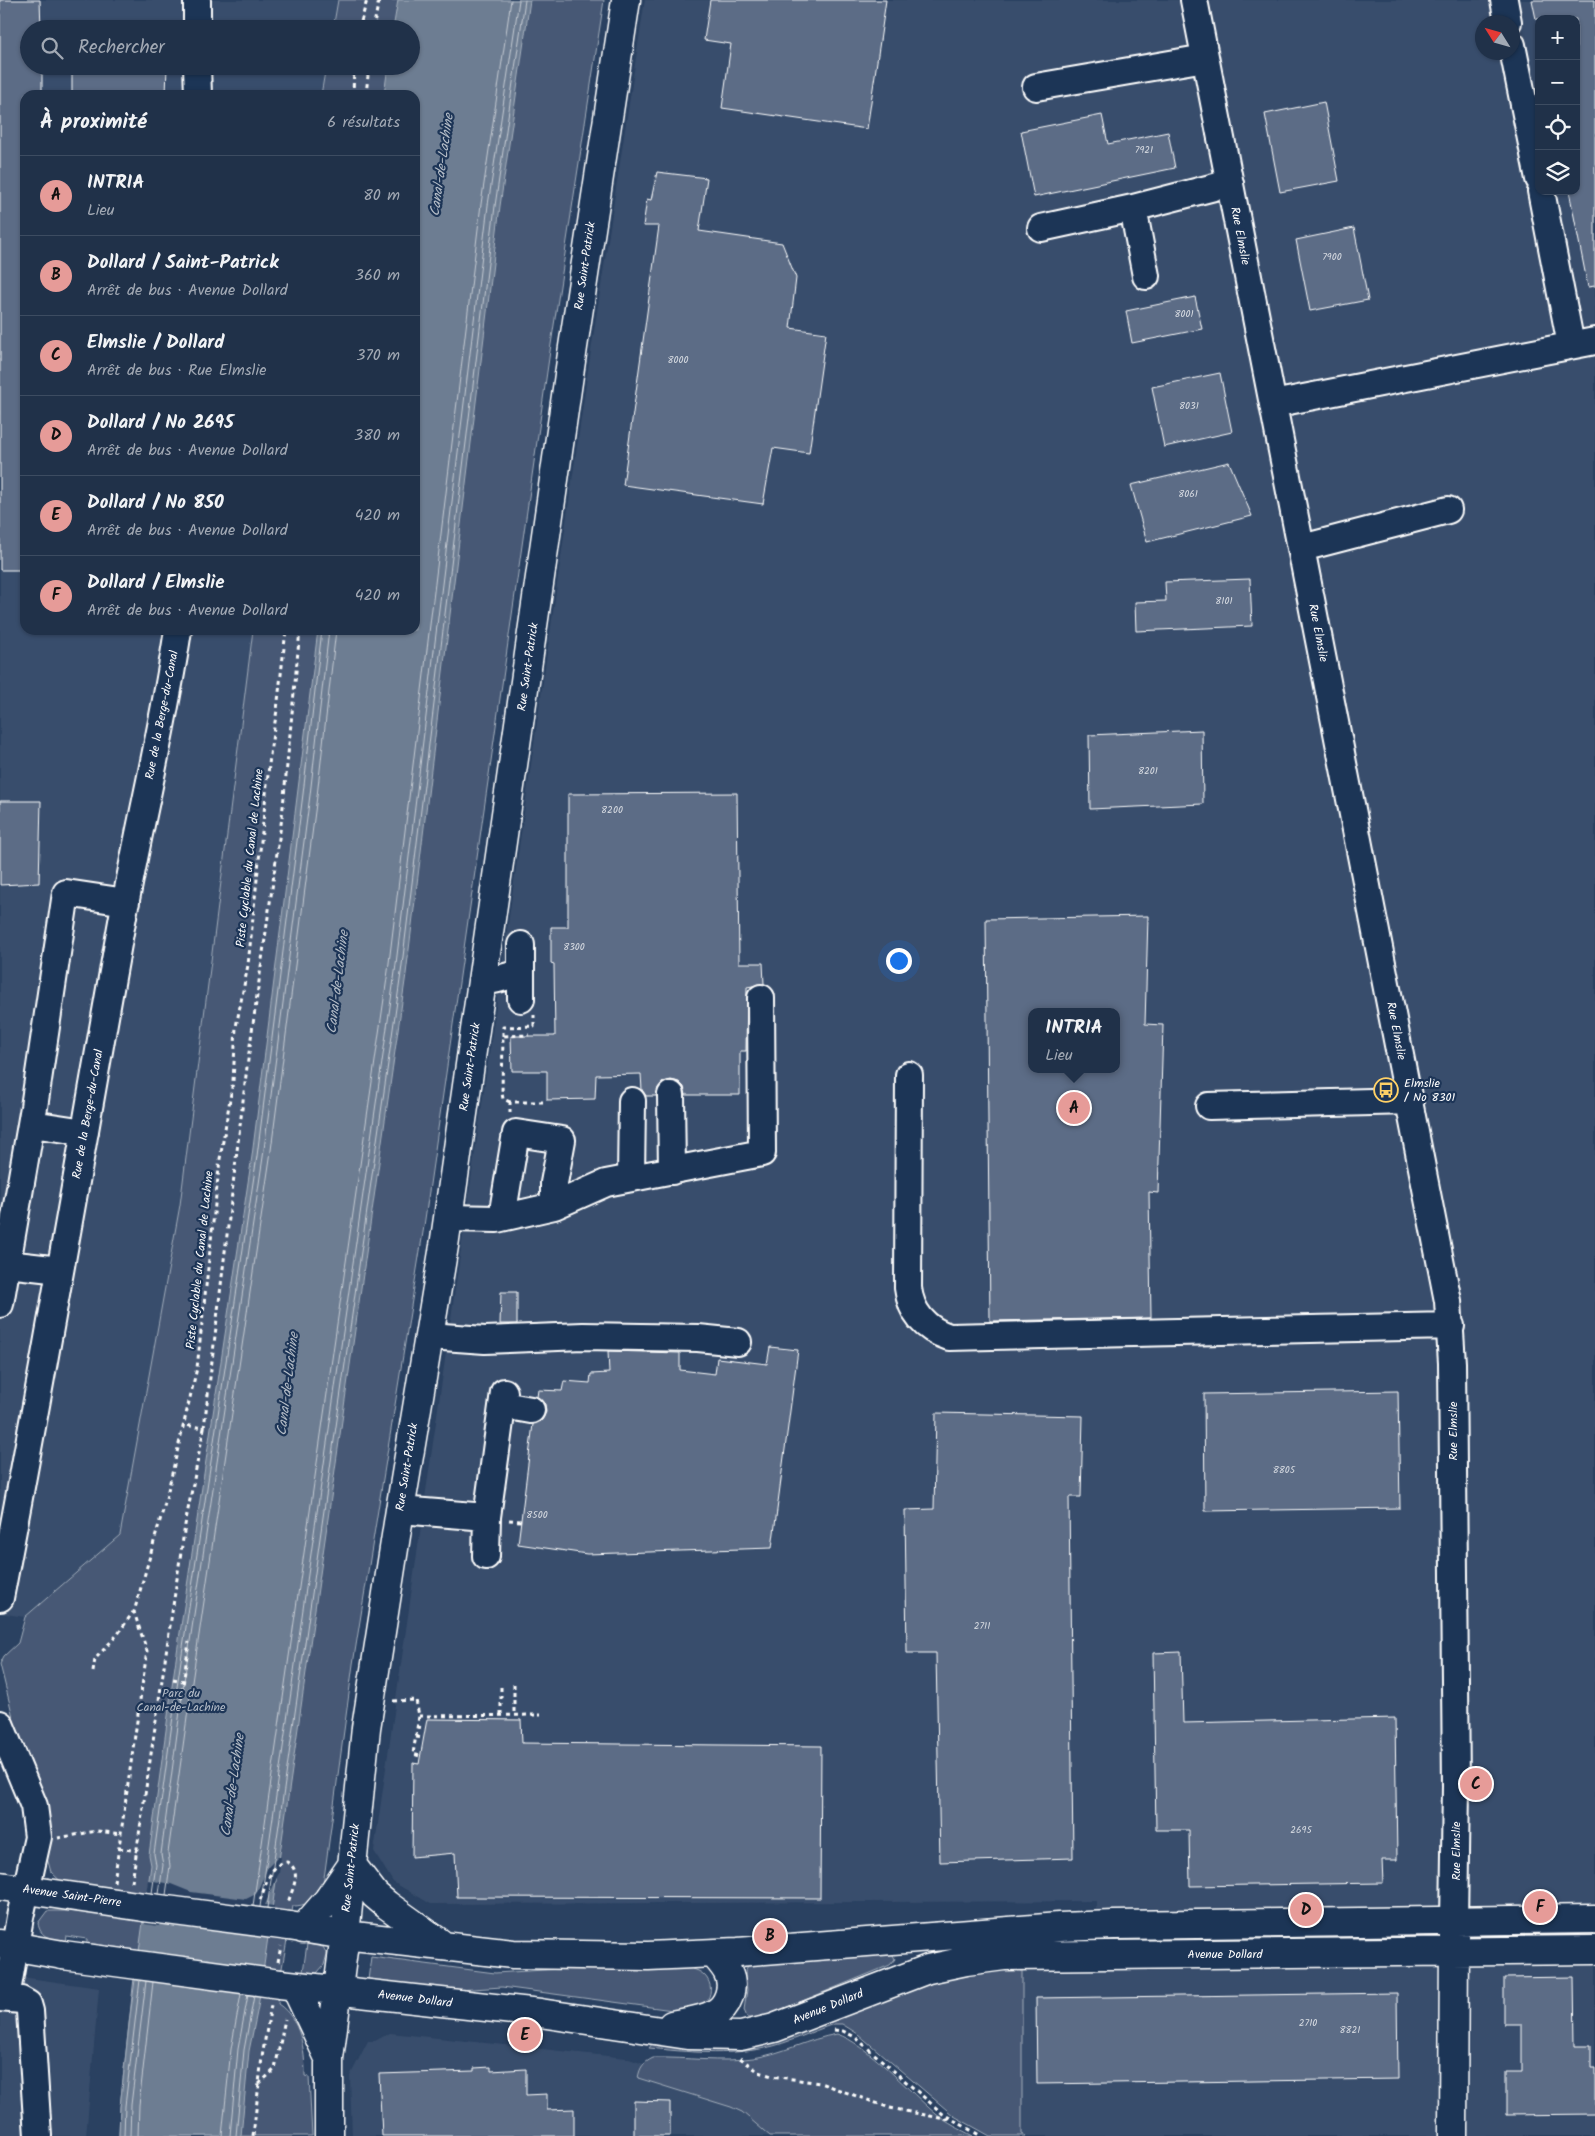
<!DOCTYPE html>
<html lang="fr">
<meta charset="utf-8">
<style>
:root{--surface:#203149;--page:#283950;--text:#f1f3f6;--muted:#a2a9b4;--line:#3d4c61;--accent:#e69b98}
body{margin:0;font-family:Kalam,sans-serif;background:var(--page);color:var(--text)}
.controls{position:absolute;right:15px;top:15px;display:grid;overflow:hidden;border-radius:10px;box-shadow:0 1px 4px #0004}
.controls button{width:45px;height:45px;display:grid;place-items:center;padding:0;border:0;border-bottom:1px solid var(--line);background:var(--surface);color:var(--text);font:25px sans-serif}
.compass{position:absolute;left:1475px;top:15px;width:45px;height:45px;border-radius:50%;background:var(--surface);box-shadow:0 1px 4px #0004;rotate:307deg}
.you{position:absolute;left:898px;top:960px;width:18px;height:18px;margin:-12px;border:4px solid #fff;border-radius:50%;background:#1a73e8;box-shadow:0 0 0 8px #1a73e833}
.badge{display:grid;place-items:center;width:32px;height:32px;border-radius:50%;background:var(--accent);color:#111;font-size:16px;font-weight:700}
.pin{position:absolute;translate:-50% -50%;border:2px solid #fff;box-shadow:0 1px 5px #0006}
.popup{position:absolute;left:1028px;top:1008px;width:92px;height:65px;box-sizing:border-box;display:grid;place-content:center;border-radius:10px;background:var(--surface);filter:drop-shadow(0 1px 4px #0005);font-size:16px;white-space:nowrap;color:var(--muted)}
.popup b{font-size:19px;color:var(--text)}
.popup::after{content:'';position:absolute;left:50%;top:100%;margin-left:-10px;border:10px solid transparent;border-top-color:var(--surface)}
.list{margin:0;padding:0;list-style:none}
h2{display:flex;justify-content:space-between;align-items:center;height:65px;margin:0;padding:0 20px;font-size:21px}
h2 small{font-size:16px;font-weight:400;color:var(--muted)}
.list li{display:grid;grid-template-columns:32px 1fr auto;gap:15px;align-items:center;box-sizing:border-box;height:80px;padding:0 20px;border-top:1px solid var(--line)}
.list b{display:block;font-size:19px;white-space:nowrap}
.list p{margin:0;font-size:16px;white-space:nowrap;color:var(--muted)}
.list em{font-size:16px;font-style:normal;color:var(--muted)}
.icon{flex:none;width:28px;height:28px;fill:none;stroke:currentColor;stroke-width:2;stroke-linecap:round;stroke-linejoin:round}
.map{position:relative;flex:none;width:1595px;height:2136px;overflow:hidden}
.search{position:absolute;background:var(--surface);box-shadow:0 1px 4px #0004;left:20px;top:20px;width:400px;height:55px;display:flex;align-items:center;gap:12px;box-sizing:border-box;padding:0 18px;border-radius:28px;color:var(--muted);font-size:19px}
.panel{position:absolute;background:var(--surface);box-shadow:0 1px 4px #0004;left:20px;top:90px;width:400px;height:545px;border-radius:15px}
.map>svg:first-child{display:block}
</style>
<div class="map">
<svg width="1595" height="2136" viewBox="0 0 1595 2136">
<rect width="100%" height="100%" fill="#2a4161"/>
<filter id="ink" filterUnits="userSpaceOnUse"><feTurbulence type="fractalNoise" baseFrequency=".02" numOctaves="2"/><feDisplacementMap in="SourceGraphic" scale="10" xChannelSelector="R" yChannelSelector="G"/><feConvolveMatrix kernelMatrix="1 2 1 2 8 2 1 2 1" color-interpolation-filters="sRGB"/></filter>
<g filter="url(#ink)">
<path fill="#394e6c" fill-rule="evenodd" d="M0 0H338L333 29H29V66H326L321 95H25V630H253L180 1205 120 1535 25 1617 0 1613Z
M645 0H1595V2136H1026L1022 2134V1966H1097L1096 1901 431 1904 393 1882 374 1851 588 371ZM1539 19H1576V191H1539ZM1482 22H1512V52H1482ZM1032 1012H1116V1069H1032Z
M0 1974 99 1988 86 2136H0Z
M390 2033 626 2058 687 2079 753 2114 777 2136H352L350 2076 368 2041H375Z"/>
<path fill="#465975" stroke="#a2acba" d="M338 0H604L550 351 424 1226 353 1664 325 1871 322 1890 317 1889C315 1902 304 1906 293 1906L282 1968 278 2004C301 2019 305 2050 305 2076L309 2077 312 2136H119L120 2107 137 1950 87 1943V1939L66 1936 65 1942C52 1939 40 1938 38 1923L47 1911H92L51 1872 47 1858 38 1785 15 1725 0 1664 4 1656 18 1643 25 1617 120 1535 180 1205 253 630H415V95H321L326 66H411V29H333Z
M307 1944 323 1947 327 1954 324 1965 317 1973 303 1972Z
M892 1953 895 1959 890 1965 756 2020 747 2017 744 2010 747 1990 745 1971 749 1964Z
M371 1957 495 1973 578 1968 692 1966V1969C709 1972 717 1991 704 2004L680 2011 502 1987 443 1991 401 1987 368 1980Z
M1022 1966V2134L1026 2136H990L954 2116 858 2034 842 2024H834C810 2032 789 2043 765 2048 726 2056 688 2052 649 2048L652 2044 693 2048 787 2038 945 1977Z
M837 2034C866 2043 912 2094 936 2114 948 2124 960 2129 973 2136H770L742 2112 731 2107 638 2078C640 2067 643 2063 653 2058 687 2057 719 2063 753 2058 782 2054 808 2039 837 2034Z"/>
<path fill="#6d7d92" stroke="#a7b1be" d="M398 0H530L500 206 406 974 258 2007 249 2051 241 2136H119L120 2107 130 2016 151 1865 149 1855 173 1679 252 1156 318 630H415V95H384L388 66H411V29H393Z"/>
<path fill="#2a4161" d="M278 1857H281L279 1873 265 1905 274 1906 270 1938 160 1922 159 1926 145 1924V1921L142 1920 148 1880 171 1884 191 1892 246 1899 256 1894 268 1867Z"/>
<g fill="none" stroke-linecap="round" stroke-linejoin="round">
<path stroke="#c5cbd3" stroke-width="1" d="M152 1893 156 1865 154 1854 178 1680 257 1156 303 794 322 630
M159 1894 163 1865 161 1854 184 1681 263 1157 310 795 329 630
M166 1895 170 1866 168 1853 192 1682 270 1158 317 796 336 630
M253 1906 388 971 481 204 511 0
M260 1907 395 972 488 205 519 0
M267 1908 401 973 495 206 525 0
M124 2136 125 2106 140 1980
M130 2136 131 2105 146 1981
M138 2136 139 2105 153 1982
M222 2136 231 2049 241 1994
M230 2136 238 2049 248 1995
M236 2136 244 2050 254 1996"/>
</g>
<path fill="#5b6c86" stroke="#fff" fill-rule="evenodd" d="M0 0H40L41 29H29V66H42V95H25V570H0Z
M710 0H886L867 129 722 108 731 44 704 40Z
M1532 0H1595V286L1588 287 1569 191H1576V19H1536Z
M72 66H167L166 95H72Z
M1324 102 1339 181 1280 192 1265 114Z
M1102 115 1108 144 1168 132 1175 168 1034 197 1021 131Z
M657 172 707 178 699 231 782 243 796 278 790 328 826 333 809 453 773 448 763 504 623 485 659 226H643L647 199 651 200Z
M1354 228 1368 300 1310 311 1296 240Z
M1195 297 1202 329 1132 343 1126 311Z
M1220 373 1232 432 1164 447 1152 387Z
M1229 462 1252 516 1147 542 1131 485Z
M1250 579 1252 626 1136 631 1135 602 1166 601 1165 582Z
M1202 730 1203 804 1090 809 1089 735Z
M737 793 739 963H763L764 984 747 987 746 1051H740V1095H686L684 1087 679 1082 671 1080 663 1082 658 1088 656 1096H646L642 1090 641 1074 596 1075 595 1099 547 1100V1071H512L511 1036H555L554 964 551 963V927H568V794Z
M0 801H41L39 883 0 885Z
M1148 916 1145 1024 1163 1025 1158 1193 1149 1192 1151 1318 990 1321 986 919ZM1032 1012H1116V1069H1032Z
M501 1292H517V1324H500Z
M770 1347 798 1350 772 1548 587 1554 518 1544 533 1424 542 1420 546 1412 545 1404 537 1397 538 1390 562 1391 564 1381 590 1383 591 1374 609 1373 608 1351 680 1353V1370L715 1374 717 1358 767 1364Z
M1398 1391 1400 1508 1205 1511 1204 1394Z
M936 1413 1083 1416 1081 1497H1069L1073 1858 940 1862 936 1653H907L905 1510 934 1509Z
M1181 1652 1183 1723 1395 1718 1397 1860H1382L1383 1883 1190 1886 1189 1830H1156L1153 1653Z
M427 1719 521 1720 522 1743 821 1746 820 1898 457 1897 455 1853 412 1857 413 1763 419 1764Z
M1574 1977 1575 2046H1591V2068H1595V2114L1506 2115V2072H1522V2024H1504V1978Z
M1397 1993 1398 2079 1037 2084 1036 1998Z
M491 2067V2071L526 2069V2095L547 2094V2110L574 2109V2136H382L379 2074 474 2071V2068Z
M634 2101 670 2102V2136H634Z"/>
<g fill="none" stroke-linecap="round" stroke-linejoin="round">
<g stroke="#fff" stroke-width="30">
<path id="minor" d="M1194 0 1448 1301 1452 1363 1456 1786 1454 1922
M1504 0 1508 22
M197 29V0
M1512 45 1539 179
M197 66 198 95
M1036 87 1205 58
M1541 191 1571 345
M1133 208 1146 276
M1041 228 1133 208 1230 183
M1273 404 1595 341
M1302 548 1448 510
M483 981C497 982 507 974 521 974
M521 999V945
M909 1075 908 1288C911 1313 925 1329 949 1337L1451 1326
M671 1095 672 1171
M1209 1106 1410 1101
M32 1124 85 1132
M631 1178 632 1101
M554 1206 606 1183 762 1153 761 998
M448 1218 497 1219 554 1206V1183L562 1140 516 1133 504 1205V1217
M7 1264 60 1270
M0 1304 34 1107 66 893 126 902
M429 1336 485 1340 583 1336 698 1338 738 1342
M503 1405 531 1410
M400 1510 487 1517 504 1392
M486 1556 487 1517
M0 1598C44 1371 82 1144 123 916 140 821 164 726 178 630
M0 1724 34 1806 38 1837 20 1917 6 1998
M0 1998 21 2000 28 2004 30 2011 38 2136"/>
</g>
<g stroke="#fff" stroke-width="31">
<path id="major" d="M352 1865 375 1895 387 1905 440 1943
M0 1886 144 1907
M289 1926 345 1935 513 1954 648 1956 738 1952 1059 1927 1114 1925 1595 1919
M303 1929 328 1900 350 1868
M0 1944 63 1955
M280 1984 540 2013 688 2035 741 2036 774 2028 928 1969 966 1961 1004 1956 1595 1950
M295 1986 329 2058
M672 2025C685 2022 701 2021 714 2014 728 2007 735 1987 728 1973 725 1966 719 1960 714 1954
M329 2136V2058L345 1935 366 1728 400 1510 444 1246 573 347 626 0
M1453 2136 1454 1933"/>
</g>
<path stroke="#fff" stroke-width="3" stroke-dasharray="4 4" stroke-linecap="butt" d="M359 29 367 0
M373 29 379 0
M353 95 354 66
M366 95 369 66
M503 1036V1027L534 1026V1015
M510 1102 503 1099 502 1093 503 1036 529 1035
M510 1113V1102H544
M204 1428 247 1067 282 817 300 630
M509 1520 521 1521
M93 1672 95 1659 118 1634 133 1612
M173 1679 183 1681
M514 1684V1715
M393 1701 416 1700 419 1716 413 1754 420 1756
M180 1707 189 1642
M501 1715V1685
M419 1716 541 1715
M417 1727 425 1728
M416 1737 423 1738
M58 1838 97 1831 121 1834
M119 1848 137 1851
M114 1882 147 1651 134 1612 165 1503 197 1368 220 1159 233 1081 236 1027 248 965 271 746 277 710 286 630
M132 1882 185 1525 204 1428 184 1425
M260 1900C266 1886 270 1863 287 1862 303 1871 292 1889 288 1903
M278 1962 281 1946
M834 2030 843 2031 855 2037 943 2114 981 2136
M740 2058 759 2072 772 2076 820 2083 890 2108 950 2120
M259 2084 275 2069 285 2019
M253 2136 262 2057 271 2005"/>
<use href="#minor" stroke="#1d3557" stroke-width="26"/>
<use href="#major" stroke="#1d3557" stroke-width="28"/>
<g stroke="#fff" stroke-width="31" stroke-linecap="butt">
<path id="major-bridge" d="M144 1907 289 1926
M63 1955 280 1984"/>
</g>
<use href="#major-bridge" stroke="#1d3557" stroke-width="28"/>
</g>
</g>
<defs>
<g id="bus-ring" transform="scale(1.25)"><circle r="9.5" fill="#1d3557" stroke="#ffd166" stroke-width="1.5"/><path d="M-5-6H5V4H4V6H2V4H-2V6H-4V4H-5ZM-3.5-4V0h7V-4ZM-3.5 1.2v1.5H-2V1.2ZM2 1.2v1.5H3.5V1.2Z" fill="#ffd166"/></g>
</defs>
<g fill-rule="evenodd">
<use href="#bus-ring" x="1386" y="1090"/>
</g>
<g text-anchor="middle" dominant-baseline="central" stroke-width="4.5" stroke-linejoin="round" paint-order="stroke">
<g font-size="10" fill="#d6dae1">
<text x="1144" y="150">7921</text>
<text x="1332" y="257">7900</text>
<text x="1184" y="314">8001</text>
<text x="678" y="360">8000</text>
<text x="1189" y="406">8031</text>
<text x="1188" y="494">8061</text>
<text x="1224" y="601">8101</text>
<text x="1148" y="771">8201</text>
<text x="612" y="810">8200</text>
<text x="574" y="947">8300</text>
<text x="1284" y="1470">8805</text>
<text x="537" y="1515">8500</text>
<text x="982" y="1626">2711</text>
<text x="1301" y="1830">2695</text>
<text x="1308" y="2023">2710</text>
<text x="1350" y="2030">8821</text>
</g>
<g font-size="12" fill="#fff" stroke="#1d3557">
<text transform="translate(1240 236) rotate(79)">Rue Elmslie</text>
<text transform="translate(585 266) rotate(-82)">Rue Saint-Patrick</text>
<text transform="translate(1318 633) rotate(79)">Rue Elmslie</text>
<text transform="translate(528 667) rotate(-82)">Rue Saint-Patrick</text>
<text transform="translate(162 715) rotate(-79)">Rue de la Berge-du-Canal</text>
<text transform="translate(250 858) rotate(-84)">Piste Cyclable du Canal de Lachine</text>
<text transform="translate(1396 1031) rotate(79)">Rue Elmslie</text>
<text transform="translate(470 1067) rotate(-82)">Rue Saint-Patrick</text>
<text transform="translate(88 1114) rotate(-80)">Rue de la Berge-du-Canal</text>
<text transform="translate(200 1260) rotate(-84)">Piste Cyclable du Canal de Lachine</text>
<text transform="translate(1453 1431) rotate(-90)">Rue Elmslie</text>
<text transform="translate(407 1467) rotate(-81)">Rue Saint-Patrick</text>
<text transform="translate(1456 1851) rotate(-90)">Rue Elmslie</text>
<text transform="translate(351 1868) rotate(-84)">Rue Saint-Patrick</text>
<text transform="translate(72 1896) rotate(8)">Avenue Saint-Pierre</text>
<text x="1225" y="1954">Avenue Dollard</text>
<text transform="translate(415 1999) rotate(7)">Avenue Dollard</text>
<text transform="translate(828 2007) rotate(-22)">Avenue Dollard</text>
</g>
<g font-size="12" fill="#fff" stroke="#1d3557" text-anchor="start">
<text x="1404" y="1083">Elmslie<tspan x="1404" dy="14">/ No 8301</tspan></text>
</g>
<g font-size="12" fill="#b5bdc8" stroke="#1d3557">
<text x="181" y="1693">Parc du<tspan x="181" dy="14">Canal-de-Lachine</tspan></text>
</g>
<g font-size="14" font-style="italic" fill="#b6bec8" stroke="#1d3557">
<text transform="translate(442 165) rotate(-82)">Canal-de-Lachine</text>
<text transform="translate(338 982) rotate(-83)">Canal-de-Lachine</text>
<text transform="translate(288 1384) rotate(-83)">Canal-de-Lachine</text>
<text transform="translate(233 1785) rotate(-82)">Canal-de-Lachine</text>
</g>
</g>
</svg>
<div class="controls">
<button>+</button>
<button>−</button>
<button><svg class="icon" aria-label="locate" viewBox="0 0 24 24"><circle cx="12" cy="12" r="6"/><path d="M12 2v4M12 18v4M2 12h4M18 12h4"/></svg></button>
<button><svg class="icon" aria-label="layers" viewBox="0 0 24 24"><path d="M12 4l9 5-9 5-9-5zM3 14l9 5 9-5"/></svg></button>
</div>
<svg class="compass" viewBox="-18 -18 36 36"><path d="M0-13l5 13h-10z" fill="#e53935"/><path d="M0 13l5-13h-10z" fill="#a2a9b4"/></svg>
<div class="you"></div>
<div class="pin badge" style="left:1074px;top:1108px">A</div>
<div class="popup"><b>INTRIA</b>Lieu</div>
<div class="pin badge" style="left:770px;top:1936px">B</div>
<div class="pin badge" style="left:1476px;top:1784px">C</div>
<div class="pin badge" style="left:1306px;top:1910px">D</div>
<div class="pin badge" style="left:525px;top:2035px">E</div>
<div class="pin badge" style="left:1540px;top:1907px">F</div>
<div class="search"><svg class="icon" aria-label="search" viewBox="0 0 24 24"><circle cx="10" cy="10" r="6"/><path d="M15 15l6 6"/></svg>Rechercher</div>
<section class="panel">
<h2>À proximité<small>6 résultats</small></h2>
<ul class="list">
<li><span class="badge">A</span><div><b>INTRIA</b><p>Lieu</p></div><em>80 m</em></li>
<li><span class="badge">B</span><div><b>Dollard / Saint-Patrick</b><p>Arrêt de bus · Avenue Dollard</p></div><em>360 m</em></li>
<li><span class="badge">C</span><div><b>Elmslie / Dollard</b><p>Arrêt de bus · Rue Elmslie</p></div><em>370 m</em></li>
<li><span class="badge">D</span><div><b>Dollard / No 2695</b><p>Arrêt de bus · Avenue Dollard</p></div><em>380 m</em></li>
<li><span class="badge">E</span><div><b>Dollard / No 850</b><p>Arrêt de bus · Avenue Dollard</p></div><em>420 m</em></li>
<li><span class="badge">F</span><div><b>Dollard / Elmslie</b><p>Arrêt de bus · Avenue Dollard</p></div><em>420 m</em></li>
</ul>
</section>
</div>
